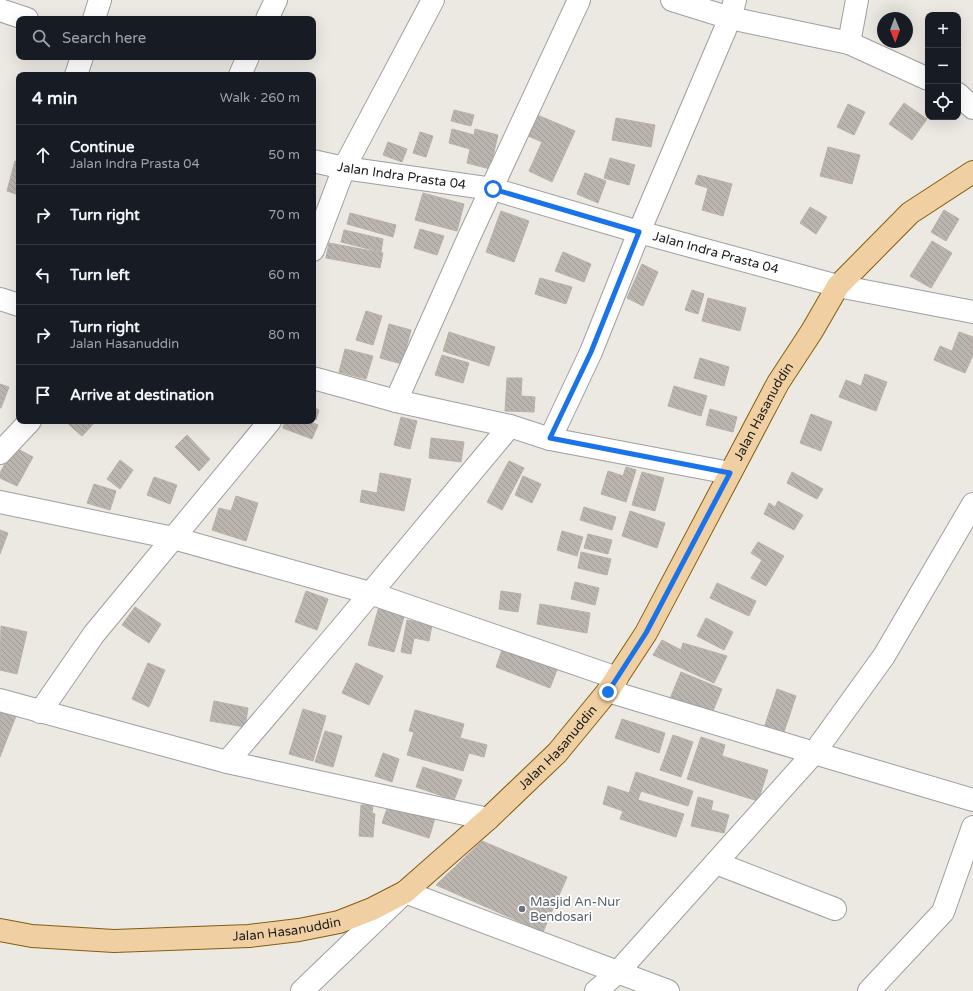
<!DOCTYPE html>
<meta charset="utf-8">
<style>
:root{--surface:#171b24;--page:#242831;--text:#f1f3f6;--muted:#9ea1a6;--line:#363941}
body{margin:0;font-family:"Varela Round",sans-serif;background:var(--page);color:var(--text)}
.controls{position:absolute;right:12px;top:12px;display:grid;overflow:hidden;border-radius:8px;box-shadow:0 4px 16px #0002}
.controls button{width:36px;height:36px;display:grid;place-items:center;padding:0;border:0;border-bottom:1px solid var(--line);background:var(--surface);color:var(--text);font:20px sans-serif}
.compass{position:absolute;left:877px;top:12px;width:36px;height:36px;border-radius:50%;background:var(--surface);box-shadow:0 4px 16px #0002;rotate:179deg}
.stop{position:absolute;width:12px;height:12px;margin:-9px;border:3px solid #1a73e8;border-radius:50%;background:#fff}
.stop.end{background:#1a73e8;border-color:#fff;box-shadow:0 1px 4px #0008}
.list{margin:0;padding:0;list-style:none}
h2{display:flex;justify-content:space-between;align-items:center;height:52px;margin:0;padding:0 16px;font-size:17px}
h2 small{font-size:13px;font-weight:400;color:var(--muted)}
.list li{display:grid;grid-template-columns:26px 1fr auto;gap:12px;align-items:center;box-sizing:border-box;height:60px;padding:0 16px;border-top:1px solid var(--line)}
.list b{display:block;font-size:15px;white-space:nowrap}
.list p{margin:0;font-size:13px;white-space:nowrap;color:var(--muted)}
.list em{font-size:13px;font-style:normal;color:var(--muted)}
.icon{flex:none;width:22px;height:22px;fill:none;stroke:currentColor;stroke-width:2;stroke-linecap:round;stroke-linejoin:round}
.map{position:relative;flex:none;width:973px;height:991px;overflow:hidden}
.search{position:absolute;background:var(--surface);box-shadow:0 4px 16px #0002;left:16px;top:16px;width:300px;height:44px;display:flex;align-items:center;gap:10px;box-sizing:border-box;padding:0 14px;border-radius:8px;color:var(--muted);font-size:15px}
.panel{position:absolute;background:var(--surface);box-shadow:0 4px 16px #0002;left:16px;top:72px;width:300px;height:352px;border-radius:8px}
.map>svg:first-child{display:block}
</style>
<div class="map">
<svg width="973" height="991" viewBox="0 0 973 991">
<defs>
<pattern id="building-back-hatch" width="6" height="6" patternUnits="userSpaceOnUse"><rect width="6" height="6" fill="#bbb5af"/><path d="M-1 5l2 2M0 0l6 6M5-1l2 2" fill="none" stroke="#a09b96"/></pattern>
</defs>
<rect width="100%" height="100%" fill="#ece8e2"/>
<path fill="url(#building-back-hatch)" stroke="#bbb0a6" d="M904 103 927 119 912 140 889 124Z
M848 104 865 112 854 135 837 127Z
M454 110 474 115 471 126 451 121Z
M535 114 575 131 552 182 529 171 542 142 526 135Z
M616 118 655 125 651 147 612 140Z
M452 129 474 135 475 129 498 135 490 169 467 163 470 149 449 143Z
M420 132 433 136 426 157 413 153Z
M388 142 407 149 402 162 383 155Z
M828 147 860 155 852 184 820 176Z
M610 158 635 165 629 185 604 178Z
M15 161 19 162V195L7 191Z
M585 173 606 181 598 203 577 194Z
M698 175 732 184 723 216 702 210 708 188 695 184Z
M423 193 464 204 457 231 415 220Z
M810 207 827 217 816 234 800 223Z
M944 210 959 219 946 241 931 232Z
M501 211 529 221 514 262 486 252Z
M350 213 396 225 393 237 347 224Z
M420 229 444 236 437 255 414 248Z
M344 230 383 239 381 252 341 242Z
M932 241 952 253 931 288 910 276Z
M329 243 383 253 380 268 326 258Z
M563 252 591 264 584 282 555 271Z
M642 264 658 272 643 306 627 298Z
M540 278 572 287 566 304 535 294Z
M692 290 704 294 698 314 685 310Z
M708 298 746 308 740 331 702 321Z
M366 311 382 316 373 345 356 340Z
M389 324 411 330 402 364 380 358Z
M449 332 495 347 489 366 443 351Z
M959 332 973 337V355L965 373 934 360 940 346 952 351Z
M345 349 373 356 366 379 339 372Z
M442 355 469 363 463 383 435 375Z
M700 358 729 367 724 386 694 378Z
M865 374 887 382 876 411 839 397 846 380 861 386Z
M507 378H522L521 396 535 397 534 412 505 411Z
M0 384 9 387 1 408H0Z
M674 386 707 396 701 416 668 406Z
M313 407 319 410 316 420 313 419Z
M710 409 737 417 733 432 706 425Z
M811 414 832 422 821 451 800 443Z
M401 417 417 421 410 449 394 445Z
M65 421H96L82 436Z
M285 421H307L318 425 312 439 283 428Z
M187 435 210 459 199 471 175 447Z
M431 438 464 442 461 462 429 458Z
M14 447 33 457 17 486 0 478V473Z
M120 460 133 470 120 489 107 479Z
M509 461 524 468 502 510 487 502Z
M626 467 636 470 626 502 601 494 608 471 623 476Z
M642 472 664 478 655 511 632 505Z
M792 472 823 489 817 499 787 483Z
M380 473 411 479 404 511 360 502 362 490 377 493Z
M523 476 541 484 532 503 515 495Z
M154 477 177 485 170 504 147 495Z
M94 484 116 491 110 510 87 503Z
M236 496 258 503 246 541 212 530 219 508 231 511Z
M778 501 803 515 794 530 764 514 769 503 775 507Z
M584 507 616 517 612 530 580 520Z
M630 511 665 523 657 548 622 536Z
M0 530 8 533 0 554Z
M562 531 583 537 577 556 557 550Z
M588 534 612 540 608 554 584 548Z
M758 542 784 556 766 586 751 578 762 560 751 553Z
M581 552 611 559 607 575 578 568Z
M575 582 599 588 595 605 571 599Z
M717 583 756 601 749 616 710 598Z
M306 591 328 599 317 630 295 622Z
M501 591 521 594 518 612 499 609Z
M380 603 406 610 394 652 368 645Z
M540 604 590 613 587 633 537 624Z
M135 607 161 624 149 643 122 625Z
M706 618 733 632 724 650 697 636Z
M407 620 432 625 429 641 414 638 411 654 401 652Z
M1 626 27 632 17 674 0 670Z
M662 640 681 650 683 643 727 656 714 683 653 655Z
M503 647 558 667 550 688 496 667Z
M148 663 165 670 149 707 132 699Z
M356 663 383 676 369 705 342 693Z
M681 672 722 689 710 718 669 701Z
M777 689 796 696 783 735 764 728Z
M214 701 248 708 245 727 210 721Z
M303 709 326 716 313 761 289 754Z
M0 710 16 716 0 757Z
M415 710 464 724 460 738 487 745 484 757 469 753 463 771 407 755 414 732 409 731Z
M622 719 665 733 659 753 615 738Z
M325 731 342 736 333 767 315 762Z
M673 735 693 742 681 777 660 770Z
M701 737 725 745 722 756 768 770 758 801 687 779Z
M383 753 399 759 392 782 375 776Z
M423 767 462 780 454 800 416 787Z
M636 772 693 791 688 806 641 791 638 800 684 814 676 837 620 819 623 811 603 804 608 786 629 793Z
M698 797 713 801 711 810 729 815 724 833 691 826Z
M390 800 436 815 429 838 382 823Z
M361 805H373L372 813 375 814 373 837 359 836Z
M482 841 567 877 543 932 436 885Z"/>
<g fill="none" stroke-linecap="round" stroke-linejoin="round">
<g stroke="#9f9f9f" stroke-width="24">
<g id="minor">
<path d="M672 0 730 18 849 43 928 79"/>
<path d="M0 10 27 19"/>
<path d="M94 19 100 0"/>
<path d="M267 19 276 0"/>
<path d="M849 43 857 0"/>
<path d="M76 75 82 57"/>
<path d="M240 75 248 57"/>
<path d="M958 94 973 108"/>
<path id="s1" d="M313 161 344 168 493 189 639 232 838 286 973 312"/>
<path d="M313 250 344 168 433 0"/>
<path d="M0 299 19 305"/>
<path d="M313 378 396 401 510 426 550 439 730 473"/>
<path d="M396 401 469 237 579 0"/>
<path d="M550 439 591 352 639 232 730 18 735 0"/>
<path d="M0 453 30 421"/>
<path d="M0 502 173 538 370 593 617 678"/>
<path d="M608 691 814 753 884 656 973 504"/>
<path d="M0 700 227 762 488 819"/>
<path d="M40 712 94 634 270 421"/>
<path d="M227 762 339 631 510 426"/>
<path d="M716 863 835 909"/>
<path d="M302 991 405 892 668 991"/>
<path d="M596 991 617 973 814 753 973 800"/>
<path d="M869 991 943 912 973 827"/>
</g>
</g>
<g stroke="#825f10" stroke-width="24">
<g id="major">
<path id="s2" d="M0 930 32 936 114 941 249 936 299 930 339 922 372 909 405 892 488 819 557 753 608 691 646 633 778 383 812 331 838 286 910 213 973 172"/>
</g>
</g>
<use href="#minor" stroke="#fff" stroke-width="22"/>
<use href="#major" stroke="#f0d0a2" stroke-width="22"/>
</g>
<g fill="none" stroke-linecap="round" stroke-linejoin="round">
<path stroke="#1a73e8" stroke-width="5" d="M493 189 639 232 591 352 550 438 730 473 646 633 608 692"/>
</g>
<circle fill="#6b7280" stroke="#fff" stroke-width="1.5" cx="522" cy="909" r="4"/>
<g text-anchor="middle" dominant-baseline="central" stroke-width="3.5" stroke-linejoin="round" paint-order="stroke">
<g font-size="13" fill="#1b1b1b" stroke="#fff">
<text stroke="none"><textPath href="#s1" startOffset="90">Jalan Indra Prasta 04</textPath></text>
<text stroke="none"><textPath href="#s1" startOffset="414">Jalan Indra Prasta 04</textPath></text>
<text stroke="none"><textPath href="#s2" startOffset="1020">Jalan Hasanuddin</textPath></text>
<text stroke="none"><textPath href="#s2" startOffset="624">Jalan Hasanuddin</textPath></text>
<text stroke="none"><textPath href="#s2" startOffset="288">Jalan Hasanuddin</textPath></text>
</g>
<g font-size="13" fill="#5b616d" stroke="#fff" text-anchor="start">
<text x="530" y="902">Masjid An-Nur<tspan x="530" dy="15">Bendosari</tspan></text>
</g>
</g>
</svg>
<div class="controls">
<button>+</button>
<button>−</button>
<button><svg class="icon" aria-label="locate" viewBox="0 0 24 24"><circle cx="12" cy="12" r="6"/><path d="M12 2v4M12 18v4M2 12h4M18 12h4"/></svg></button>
</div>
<svg class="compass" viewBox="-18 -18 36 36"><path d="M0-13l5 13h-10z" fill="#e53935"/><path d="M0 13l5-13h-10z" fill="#9ea1a6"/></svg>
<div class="stop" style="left:493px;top:189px"></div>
<div class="stop end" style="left:608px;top:692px"></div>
<div class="search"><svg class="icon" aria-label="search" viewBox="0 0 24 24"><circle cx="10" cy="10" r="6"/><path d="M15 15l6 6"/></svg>Search here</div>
<section class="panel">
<h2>4 min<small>Walk · 260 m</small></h2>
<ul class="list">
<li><svg class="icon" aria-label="ahead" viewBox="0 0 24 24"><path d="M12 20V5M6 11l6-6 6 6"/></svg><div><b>Continue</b><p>Jalan Indra Prasta 04</p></div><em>50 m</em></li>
<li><svg class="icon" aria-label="right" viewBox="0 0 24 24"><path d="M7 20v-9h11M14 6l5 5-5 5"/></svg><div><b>Turn right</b></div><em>70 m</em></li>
<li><svg class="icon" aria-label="left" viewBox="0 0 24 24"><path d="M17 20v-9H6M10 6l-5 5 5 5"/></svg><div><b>Turn left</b></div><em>60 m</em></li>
<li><svg class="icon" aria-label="right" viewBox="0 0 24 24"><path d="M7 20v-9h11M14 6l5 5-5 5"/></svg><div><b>Turn right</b><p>Jalan Hasanuddin</p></div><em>80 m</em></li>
<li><svg class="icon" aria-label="arrive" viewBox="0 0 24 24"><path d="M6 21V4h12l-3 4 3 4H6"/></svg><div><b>Arrive at destination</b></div></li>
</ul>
</section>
</div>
